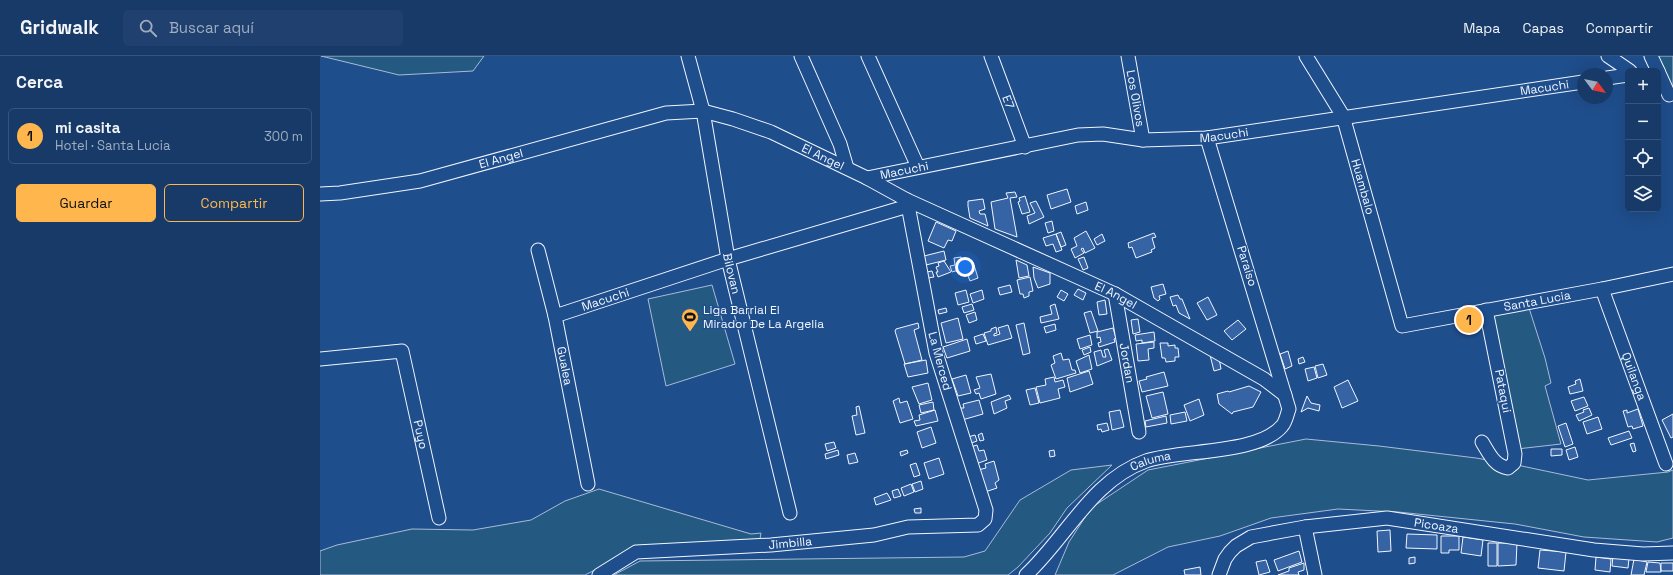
<!DOCTYPE html>
<html lang="es">
<meta charset="utf-8">
<style>
:root{--surface:#173a69;--page:#20416f;--text:#f1f3f6;--muted:#9eadc0;--line:#36547d;--accent:#ffb74d}
body{margin:0;font-family:"Space Grotesk",sans-serif;background:var(--page);color:var(--text)}
.controls{position:absolute;right:12px;top:12px;display:grid;overflow:hidden;border-radius:6px;box-shadow:0 4px 16px #0002}
.controls button{width:36px;height:36px;display:grid;place-items:center;padding:0;border:0;border-bottom:1px solid var(--line);background:var(--surface);color:var(--text);font:20px sans-serif}
.compass{position:absolute;left:1257px;top:12px;width:36px;height:36px;border-radius:50%;background:var(--surface);box-shadow:0 4px 16px #0002;rotate:122deg}
.you{position:absolute;left:645px;top:211px;width:14px;height:14px;margin:-10px;border:3px solid #fff;border-radius:50%;background:#1a73e8;box-shadow:0 0 0 6px #1a73e833}
.badge{display:grid;place-items:center;width:26px;height:26px;border-radius:50%;background:var(--accent);color:#111;font-size:13px;font-weight:700}
.pin{position:absolute;translate:-50% -50%;border:2px solid #fff;box-shadow:0 1px 4px #0006}
.list{margin:0;padding:0;list-style:none}
h2{display:flex;justify-content:space-between;align-items:center;height:52px;margin:0;padding:0 16px;font-size:17px}
h2 small{font-size:13px;font-weight:400;color:var(--muted)}
.list li{display:grid;grid-template-columns:26px 1fr auto;gap:12px;align-items:center;box-sizing:border-box;height:56px;margin:0 8px 8px;padding:0 8px;border:1px solid var(--line);border-radius:6px}
.list b{display:block;font-size:15px;white-space:nowrap}
.list p{margin:0;font-size:13px;white-space:nowrap;color:var(--muted)}
.list em{font-size:13px;font-style:normal;color:var(--muted)}
.actions{display:flex;gap:8px;padding:12px 16px}
.actions a{flex:1;padding:9px 0;border:1px solid var(--accent);border-radius:6px;text-align:center;font-size:14px;color:var(--accent)}
.actions .main{background:var(--accent);color:#111}
.icon{flex:none;width:22px;height:22px;fill:none;stroke:currentColor;stroke-width:2;stroke-linecap:round;stroke-linejoin:round}
.map{position:relative;flex:none;width:1353px;height:519px;overflow:hidden}
header{display:flex;align-items:center;gap:24px;box-sizing:border-box;height:56px;padding:0 20px;background:var(--surface);border-bottom:1px solid var(--line)}
header strong{font-size:19px}
nav{display:flex;gap:22px;margin-inline-start:auto;font-size:14px}
.search{width:280px;height:36px;background:var(--page);display:flex;align-items:center;gap:10px;box-sizing:border-box;padding:0 14px;border-radius:6px;color:var(--muted);font-size:15px}
main{display:flex}
aside{flex:1;background:var(--surface)}
.map>svg:first-child{display:block}
</style>
<header>
<strong>Gridwalk</strong>
<div class="search"><svg class="icon" aria-label="search" viewBox="0 0 24 24"><circle cx="10" cy="10" r="6"/><path d="M15 15l6 6"/></svg>Buscar aquí</div>
<nav><a>Mapa</a><a>Capas</a><a>Compartir</a></nav>
</header>
<main>
<aside>
<h2>Cerca<small></small></h2>
<ul class="list">
<li><span class="badge">1</span><div><b>mi casita</b><p>Hotel · Santa Lucia</p></div><em>300 m</em></li>
</ul>
<div class="actions"><a class="main">Guardar</a><a>Compartir</a></div>
</aside>
<div class="map">
<svg width="1353" height="519" viewBox="0 0 1353 519">
<rect width="100%" height="100%" fill="#1f4e8c"/>
<path fill="#245a82" stroke="#a8bbd7" d="M1 0H164L153 15 79 19Z
M1324 0H1353V39L1331 15Z
M392 229 415 308 346 330 328 243Z
M1209 252 1225 302 1231 327 1225 330 1241 388 1197 393 1171 258Z
M986 383 1059 390 1156 402 1197 409 1268 424 1348 416 1353 414V482L1337 486 1264 481 1195 468 1078 456 1018 453 951 462 900 480 848 491 793 519H735L749 486 771 452 828 414Z
M792 409 747 452 730 477 698 511 688 519H294L320 505 644 501 665 495 700 444 751 414Z
M279 433 431 478 441 477 439 489 316 493 265 519H0V495L17 489 92 473 153 474 211 464 245 445Z"/>
<path fill="#3563a3" stroke="#f2f6ff" d="M747 133 751 146 731 153 727 139Z
M695 136 697 141 690 142 697 181 675 173 671 146 688 142 686 137Z
M705 140 710 156 702 158 698 146 700 145 699 142Z
M663 143 665 153 659 155 660 158H665L668 170 650 162 648 150V145Z
M716 145 724 161 709 168 707 160 715 157 710 147Z
M766 146 768 154 757 158 755 150Z
M732 165 734 175 728 177 725 167Z
M616 166 636 175 632 185 628 184 624 192 608 185Z
M766 175 775 192 765 197 763 192 761 193 764 197 755 202 751 193 757 190 754 182Z
M741 176 746 189 741 191 736 178Z
M834 177 836 181 832 182 835 192 831 194 832 196 816 202 812 191 809 192 808 187Z
M736 178 742 194 736 196 733 188 726 190 723 182Z
M782 178 785 185 777 189 774 183Z
M624 195 626 204 606 209 604 200Z
M641 201 644 210 641 211 642 213 632 216 630 210 635 209 634 202Z
M764 201 768 212 763 214 758 203Z
M696 204 707 209 709 220 699 222Z
M624 205 631 216 618 221 616 216H618L616 211 619 210 618 207Z
M654 209 658 222 650 225 645 212Z
M713 211 730 217V228L718 232 714 222Z
M612 215 614 221 608 222 607 216Z
M710 221 713 235 709 236V240L704 242 703 238H700L697 224Z
M843 228 846 238 839 240 840 243 838 245 834 242 831 231Z
M690 229 692 236 680 239 678 232Z
M758 233 766 237 763 244 754 239Z
M646 234 649 246 638 249 635 237Z
M662 234 664 243 653 247 650 238Z
M741 234 748 238 744 245 737 241Z
M858 239 860 243H862L870 263 859 257 856 249 853 250 850 241Z
M888 241 897 259 887 264 877 247Z
M785 244 787 258 779 259 777 246Z
M652 248 654 254 644 257 642 251Z
M735 248 739 263 721 267 720 261 732 258 730 250Z
M626 252 627 256 619 258 618 254Z
M771 255 778 275 770 277 764 257Z
M655 256 657 264 649 267 646 259Z
M638 262 643 283 626 287 621 267Z
M818 263 820 276 813 278 811 264Z
M918 264 926 273 912 284 904 275Z
M598 267 599 272 594 274 602 304 585 308 575 275 576 273Z
M704 267 710 297 703 299 696 269Z
M735 268 736 274 726 277 724 271Z
M688 269 692 282 668 289 664 277 671 275V273L676 271 677 277 674 278V280L680 278 678 272Z
M793 272 796 282 794 283 795 286 779 291 778 287 781 286 780 281 777 282V276Z
M834 276 835 285 822 287V284L816 285 815 279Z
M663 278 666 285 656 288 654 281Z
M770 279 772 289 760 293 757 283Z
M647 283 650 295 627 302 623 291Z
M834 286V292L828 293 829 304 818 305 816 288Z
M840 287H848V290L855 289V292H858L859 301H855V305L846 306 845 302H842Z
M770 291 771 296 764 299 762 294Z
M788 293 792 304 777 310 774 296 781 294 783 301H786L784 294Z
M968 295 972 310 965 313 960 298Z
M741 297 743 304 749 303 752 314H755L756 317 736 323 731 309 735 307 733 300Z
M898 297 901 313 894 315 890 299Z
M769 299 772 313 760 317 756 305Z
M983 301 985 306 979 308 978 303Z
M606 304 608 317 588 321 584 308Z
M1003 308 1007 319 998 322 995 310Z
M994 311 997 322 988 325 985 313Z
M769 315 773 328 750 336 747 322Z
M844 316 848 330 822 336 819 325 827 323 826 321Z
M671 318 676 338 661 343 659 337 656 338 654 334 660 332 656 321Z
M646 319 651 337 638 340 632 323Z
M734 321 735 326 743 324 745 331 738 333 740 342 720 347 716 331 726 329 725 323Z
M1260 323 1263 335 1250 338 1248 331 1256 328 1255 325Z
M1028 324 1038 345 1022 352 1014 331Z
M608 327 612 344 599 348 592 331Z
M929 330 941 336 933 351 913 356 912 358 899 348 897 338 908 335 909 336Z
M715 332 719 347 710 349 706 334Z
M843 336 848 358 832 362 826 340Z
M689 339 691 343 685 345 687 352 674 358 671 346Z
M987 340 991 347 1000 349 999 355 988 352 981 356Z
M1264 341 1268 350 1255 355 1251 345Z
M579 342 580 347 587 345 593 363 580 367 573 345Z
M879 343 884 359 870 365 864 349Z
M659 344 663 358 642 364 640 352H644L643 348Z
M613 346 614 354 601 357 599 349Z
M539 350 545 377 536 379 532 360 537 359 536 351Z
M1269 352 1272 359 1259 365 1256 359 1264 356 1263 354Z
M1318 353 1323 370 1313 373 1312 370 1308 371 1303 355 1307 354V357Z
M615 354 618 365 596 370 594 365 600 364 599 359Z
M800 354 804 371 792 374 789 356Z
M865 356 867 365 851 368 850 359Z
M1353 358V381L1351 382 1342 364Z
M846 360 847 367 826 371 825 365Z
M1278 361 1282 373 1267 378 1263 366Z
M787 367 789 374 782 376 781 373 778 374 777 369Z
M1246 367 1253 388 1245 391 1238 370Z
M611 371 616 387 602 392 597 376Z
M1309 375 1312 382 1291 389 1288 382Z
M662 377 664 384 660 385 658 379Z
M655 379 657 385 646 389 644 382Z
M514 386 516 392 507 395 505 388Z
M1314 387 1316 395 1313 396 1310 388Z
M657 389 659 395 664 394 667 404 653 409 647 392Z
M1255 391 1258 401 1249 404 1246 394Z
M1231 393H1242V399L1231 400Z
M518 394 519 399 506 403 505 398Z
M587 394 588 397 581 400 580 396Z
M734 394 735 400 730 401 729 395Z
M535 397 538 406 529 408 527 399Z
M619 402 624 418 609 423 604 407Z
M674 405 679 424 675 427 677 432 665 436 658 414 666 412 665 408Z
M596 407 600 419 594 421 590 409Z
M601 425 603 433 595 436 592 428Z
M591 428 594 436 584 440 581 432Z
M578 433 581 440 574 442 572 435Z
M567 437 571 444 556 449 554 442Z
M601 452V457H595L594 453Z
M1070 474 1071 495 1058 496 1057 475Z
M1087 478 1117 479V493L1086 492Z
M1121 480H1139V494H1129V497H1121Z
M1143 481 1163 484 1161 500 1141 497Z
M1168 487H1177V510H1168Z
M1178 487H1197L1196 509 1178 510Z
M1220 494 1246 496 1244 515 1218 512Z
M979 495 982 506 958 515 954 504Z
M1293 500 1309 502 1308 512 1292 510Z
M1095 501V507L1089 508V502Z
M1276 501 1291 503 1290 516 1275 514Z
M1314 503 1327 506 1324 519H1311Z
M946 504 950 516 939 519 936 506Z
M1328 506 1340 507 1341 516H1326Z
M984 507V514L978 516 979 519H958L969 515V512Z
M1341 507H1353V515H1341Z
M880 511 881 519H865L864 514Z"/>
<g fill="none" stroke-linecap="round" stroke-linejoin="round">
<g stroke="#f2f6ff" stroke-width="15">
<g id="minor">
<path id="s1" d="M368 0 383 55 408 203 470 457"/>
<path d="M481 0 520 88 527 112"/>
<path d="M548 0 598 111"/>
<path id="s2" d="M671 0 705 91"/>
<path id="s3" d="M808 0 823 84"/>
<path id="s4" d="M986 0 1023 60 1082 270 1282 233 1353 218"/>
<path d="M1288 0 1310 15"/>
<path d="M1331 0 1338 15"/>
<path d="M1338 15 1349 39"/>
<path d="M1287 22 1308 19"/>
<path id="s5" d="M547 122 758 79 783 78 823 84 887 82 1263 26"/>
<path id="s6" d="M0 138 20 137 100 125 346 57 383 55 413 63 451 76 547 122 587 144 795 238 944 323 965 339"/>
<path id="s7" d="M218 194 235 260 268 428"/>
<path id="s8" d="M1282 233 1346 408"/>
<path id="s9" d="M795 238 819 376"/>
<path id="s10" d="M235 260 408 203 588 150"/>
<path id="s11" d="M0 303 82 295 119 462"/>
<path d="M1162 386C1169 397 1174 410 1188 412L1194 407 1195 398 1166 254"/>
<path d="M985 471 995 519"/>
<path id="s12" d="M279 519 316 496 451 489 554 479 588 471 658 469 665 463 666 454 616 297 587 144"/>
<path id="s13" d="M706 519C746 482 772 424 826 405 861 393 938 399 962 370 966 366 967 358 969 353L887 82"/>
<path id="s14" d="M899 519 905 503 910 496 916 490 931 481 985 471 1067 462 1274 494 1323 498 1353 497"/>
</g>
</g>
<use href="#minor" stroke="#1f4e8c" stroke-width="13"/>
</g>
<defs>
<g id="stadium-pin" transform="scale(0.9)"><path d="M0 17L-7.5 6A9.5 9.5 0 1 1 7.5 6Z" fill="#ffb74d" stroke="#1f4e8c"/><path d="M0-5a6.5 5 0 1 0 0 10a6.5 5 0 1 0 0-10ZM-3.5-1.8h7v3.6h-7Z" fill="#111"/></g>
</defs>
<g fill-rule="evenodd">
<use href="#stadium-pin" x="370" y="261"/>
</g>
<g text-anchor="middle" dominant-baseline="central" stroke-width="3" stroke-linejoin="round" paint-order="stroke">
<g font-size="12" fill="#f2f6ff" stroke="#1f4e8c">
<text stroke="none"><textPath href="#s5" startOffset="686">Macuchi</textPath></text>
<text stroke="none"><textPath href="#s3" startOffset="43">Los Olivos</textPath></text>
<text stroke="none"><textPath href="#s2" startOffset="49">E7</textPath></text>
<text stroke="none"><textPath href="#s5" startOffset="362">Macuchi</textPath></text>
<text stroke="none"><textPath href="#s6" startOffset="522">El Angel</textPath></text>
<text stroke="none"><textPath href="#s6" startOffset="185">El Angel</textPath></text>
<text stroke="none"><textPath href="#s5" startOffset="38">Macuchi</textPath></text>
<text stroke="none"><textPath href="#s4" startOffset="144">Huambalo</textPath></text>
<text transform="translate(927 210) rotate(73)">Paraiso</text>
<text stroke="none"><textPath href="#s1" startOffset="222">Bilovan</textPath></text>
<text stroke="none"><textPath href="#s6" startOffset="846">El Angel</textPath></text>
<text stroke="none"><textPath href="#s10" startOffset="53">Macuchi</textPath></text>
<text stroke="none"><textPath href="#s4" startOffset="426">Santa Lucia</textPath></text>
<text transform="translate(620 305) rotate(75)">La Merced</text>
<text stroke="none"><textPath href="#s9" startOffset="70">Jordan</textPath></text>
<text stroke="none"><textPath href="#s7" startOffset="119">Gualea</textPath></text>
<text stroke="none"><textPath href="#s8" startOffset="93">Quilanga</textPath></text>
<text transform="translate(1183 335) rotate(79)">Pataqui</text>
<text stroke="none"><textPath href="#s11" startOffset="168">Puyo</textPath></text>
<text stroke="none"><textPath href="#s13" startOffset="172">Caluma</textPath></text>
<text stroke="none"><textPath href="#s14" startOffset="239">Picoaza</textPath></text>
<text stroke="none"><textPath href="#s12" startOffset="198">Jimbilla</textPath></text>
</g>
<g font-size="12" fill="#f2f6ff" stroke="#1f4e8c" text-anchor="start">
<text x="383" y="254">Liga Barrial El<tspan x="383" dy="14">Mirador De La Argelia</tspan></text>
</g>
</g>
</svg>
<div class="controls">
<button>+</button>
<button>−</button>
<button><svg class="icon" aria-label="locate" viewBox="0 0 24 24"><circle cx="12" cy="12" r="6"/><path d="M12 2v4M12 18v4M2 12h4M18 12h4"/></svg></button>
<button><svg class="icon" aria-label="layers" viewBox="0 0 24 24"><path d="M12 4l9 5-9 5-9-5zM3 14l9 5 9-5"/></svg></button>
</div>
<svg class="compass" viewBox="-18 -18 36 36"><path d="M0-13l5 13h-10z" fill="#e53935"/><path d="M0 13l5-13h-10z" fill="#9eadc0"/></svg>
<div class="you"></div>
<div class="pin badge" style="left:1149px;top:264px">1</div>
</div>
</main>
